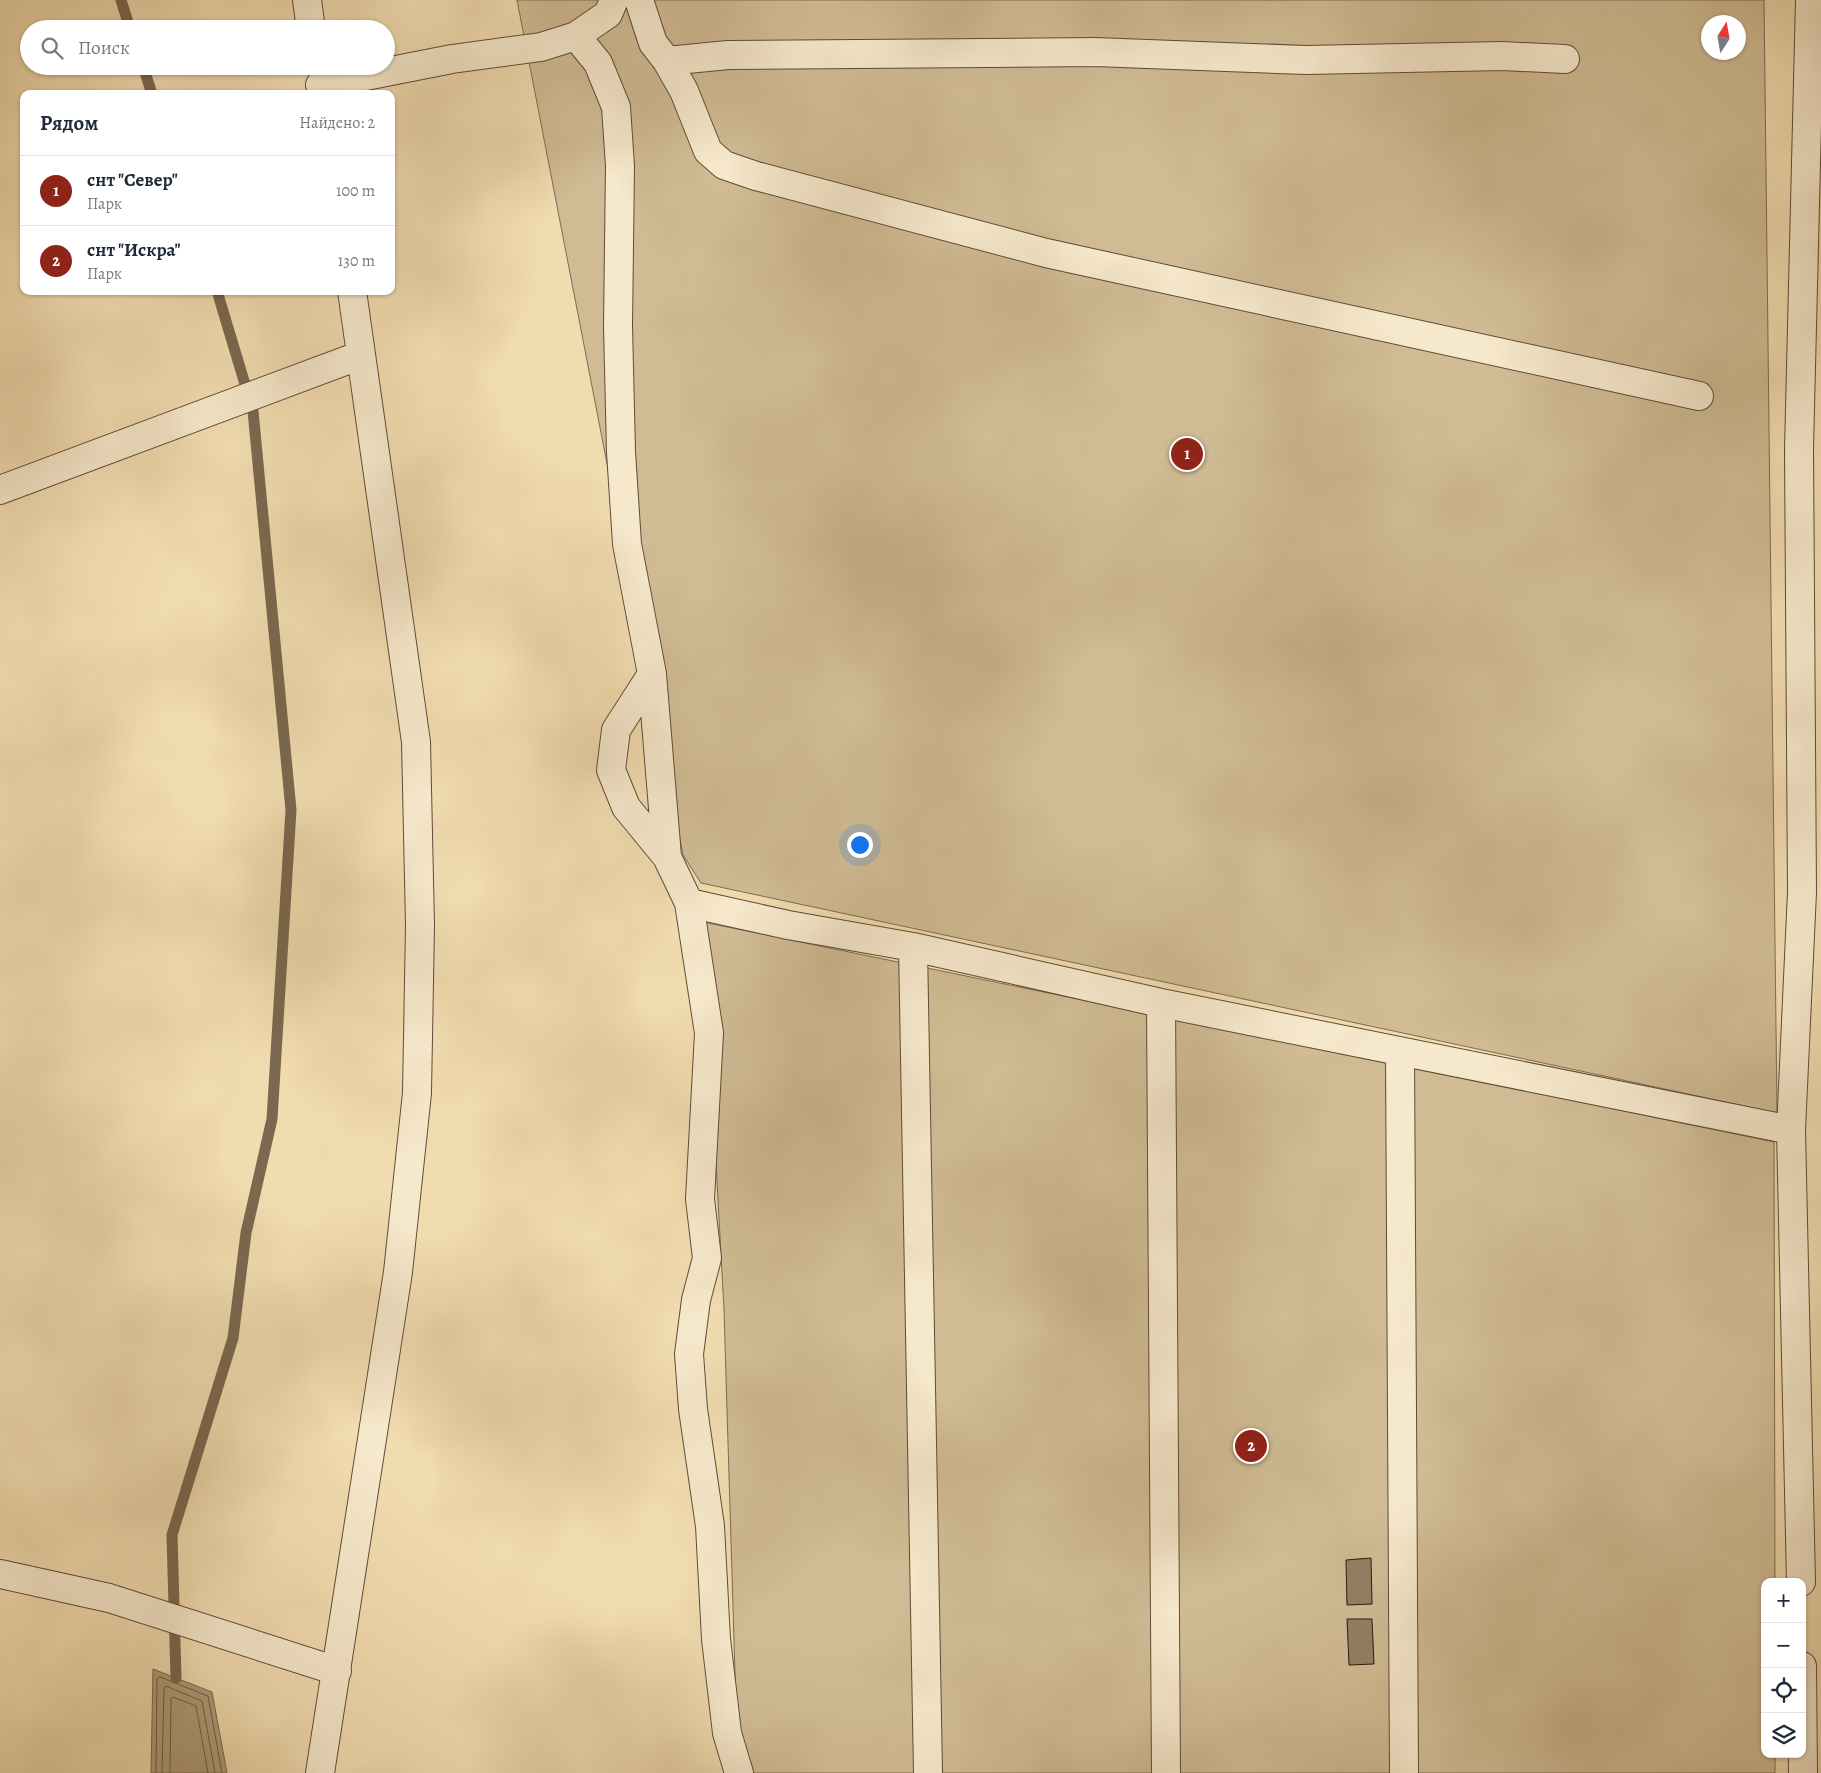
<!DOCTYPE html>
<html lang="ru">
<meta charset="utf-8">
<style>
:root{--surface:#fff;--page:#f2f2f3;--text:#1f2937;--muted:#747a83;--line:#e0e1e3;--accent:#8f2418}
body{margin:0;font-family:Alegreya,serif;background:var(--page);color:var(--text)}
.controls{position:absolute;right:15px;bottom:15px;display:grid;overflow:hidden;border-radius:10px;box-shadow:0 1px 4px #0004}
.controls button{width:45px;height:45px;display:grid;place-items:center;padding:0;border:0;border-bottom:1px solid var(--line);background:var(--surface);color:var(--text);font:25px sans-serif}
.compass{position:absolute;left:1701px;top:15px;width:45px;height:45px;border-radius:50%;background:var(--surface);box-shadow:0 1px 4px #0004;rotate:11deg}
.you{position:absolute;left:859px;top:844px;width:18px;height:18px;margin:-12px;border:4px solid #fff;border-radius:50%;background:#1a73e8;box-shadow:0 0 0 8px #1a73e833}
.badge{display:grid;place-items:center;width:32px;height:32px;border-radius:50%;background:var(--accent);color:#fff;font-size:16px;font-weight:700}
.pin{position:absolute;translate:-50% -50%;border:2px solid #fff;box-shadow:0 1px 5px #0006}
.list{margin:0;padding:0;list-style:none}
h2{display:flex;justify-content:space-between;align-items:center;height:65px;margin:0;padding:0 20px;font-size:21px}
h2 small{font-size:16px;font-weight:400;color:var(--muted)}
.list li{display:grid;grid-template-columns:32px 1fr auto;gap:15px;align-items:center;box-sizing:border-box;height:70px;padding:0 20px;border-top:1px solid var(--line)}
.list b{display:block;font-size:19px;white-space:nowrap}
.list p{margin:0;font-size:16px;white-space:nowrap;color:var(--muted)}
.list em{font-size:16px;font-style:normal;color:var(--muted)}
.icon{flex:none;width:28px;height:28px;fill:none;stroke:currentColor;stroke-width:2;stroke-linecap:round;stroke-linejoin:round}
.map{position:relative;flex:none;width:1821px;height:1773px;overflow:hidden}
.search{position:absolute;background:var(--surface);box-shadow:0 1px 4px #0004;left:20px;top:20px;width:375px;height:55px;display:flex;align-items:center;gap:12px;box-sizing:border-box;padding:0 18px;border-radius:28px;color:var(--muted);font-size:19px}
.panel{position:absolute;background:var(--surface);box-shadow:0 1px 4px #0004;left:20px;top:90px;width:375px;height:205px;border-radius:10px}
.map>svg:first-child{display:block}
</style>
<div class="map">
<svg width="1821" height="1773" viewBox="0 0 1821 1773">
<rect width="100%" height="100%" fill="#f1dcaf"/>
<filter id="stains"><feTurbulence type="fractalNoise" baseFrequency=".004" numOctaves="4"/><feColorMatrix values="0 0 0 0 .2 0 0 0 0 .09 0 0 0 0 .02 0 0 0 .5 -.17"/></filter>
<radialGradient id="worn" r=".72"><stop offset=".6" stop-color="#630" stop-opacity="0"/><stop offset="1" stop-color="#630" stop-opacity=".3"/></radialGradient>
<path fill="#d0bb94" stroke="#7e6c52" fill-rule="evenodd" d="M517 0H1764L1777 1113 701 883 683 855ZM1708 22H1738V52H1708Z
M703 922 1774 1142 1775 1582H1765V1754H1775V1773H738L724 1310Z"/>
<path fill="#ae9b79" stroke="#7a684f" d="M153 1669 212 1692 227 1773H151Z"/>
<g fill="none" stroke-linecap="round" stroke-linejoin="round">
<path stroke="#6e5c44" stroke-width="1" d="M156 1773 157 1679 160 1677 208 1696 222 1773
M162 1773 164 1688 166 1686 202 1701 215 1773
M170 1773 171 1699 173 1697 196 1706 208 1773"/>
<path stroke="#7a684f" stroke-width="11" d="M121 0 130 29
M143 66 152 94
M176 1678 172 1535 233 1338 246 1233 272 1119 291 810 253 411 217 291"/>
</g>
<path fill="#938063" stroke="#2d1c10" d="M1371 1558 1372 1604 1347 1605 1346 1560Z
M1347 1619H1372L1374 1664 1349 1665Z"/>
<g fill="none" stroke-linecap="round" stroke-linejoin="round">
<g stroke="#5e4c38" stroke-width="30">
<path id="minor" d="M307 0 311 29
M639 0 653 43 667 61 684 91 708 151 724 165 756 176 1046 253 1699 396
M576 36 598 63 616 107 620 166 618 326 621 452 627 544 652 674 667 857 689 903 709 1033 700 1199 707 1258 696 1300 689 1354 693 1409 710 1526 716 1639 727 1733 739 1773
M667 61 728 55 1095 52 1306 60 1502 56 1565 59
M320 85 452 59 541 47 576 36 608 14 614 0
M0 490 361 355
M652 674 616 730 611 770 626 807 667 857
M689 903 788 925 913 947 1161 1003 1791 1130
M913 947 928 1773
M1161 1003 1166 1773
M1400 1052 1404 1773
M0 1574 109 1598 337 1671
M1801 1582 1791 1130 1802 892 1799 449 1810 0
M1802 1666 1803 1773
M320 1773 398 1272 417 1093 420 925 416 742 352 291"/>
</g>
<use href="#minor" stroke="#f6e8cb" stroke-width="28"/>
</g>
<rect width="100%" height="100%" filter="url(#stains)"/>
<rect width="100%" height="100%" fill="url(#worn)"/>
</svg>
<div class="controls">
<button>+</button>
<button>−</button>
<button><svg class="icon" aria-label="locate" viewBox="0 0 24 24"><circle cx="12" cy="12" r="6"/><path d="M12 2v4M12 18v4M2 12h4M18 12h4"/></svg></button>
<button><svg class="icon" aria-label="layers" viewBox="0 0 24 24"><path d="M12 4l9 5-9 5-9-5zM3 14l9 5 9-5"/></svg></button>
</div>
<svg class="compass" viewBox="-18 -18 36 36"><path d="M0-13l5 13h-10z" fill="#e53935"/><path d="M0 13l5-13h-10z" fill="#747a83"/></svg>
<div class="you"></div>
<div class="pin badge" style="left:1187px;top:454px">1</div>
<div class="pin badge" style="left:1251px;top:1446px">2</div>
<div class="search"><svg class="icon" aria-label="search" viewBox="0 0 24 24"><circle cx="10" cy="10" r="6"/><path d="M15 15l6 6"/></svg>Поиск</div>
<section class="panel">
<h2>Рядом<small>Найдено: 2</small></h2>
<ul class="list">
<li><span class="badge">1</span><div><b>снт &quot;Север&quot;</b><p>Парк</p></div><em>100 m</em></li>
<li><span class="badge">2</span><div><b>снт &quot;Искра&quot;</b><p>Парк</p></div><em>130 m</em></li>
</ul>
</section>
</div>
